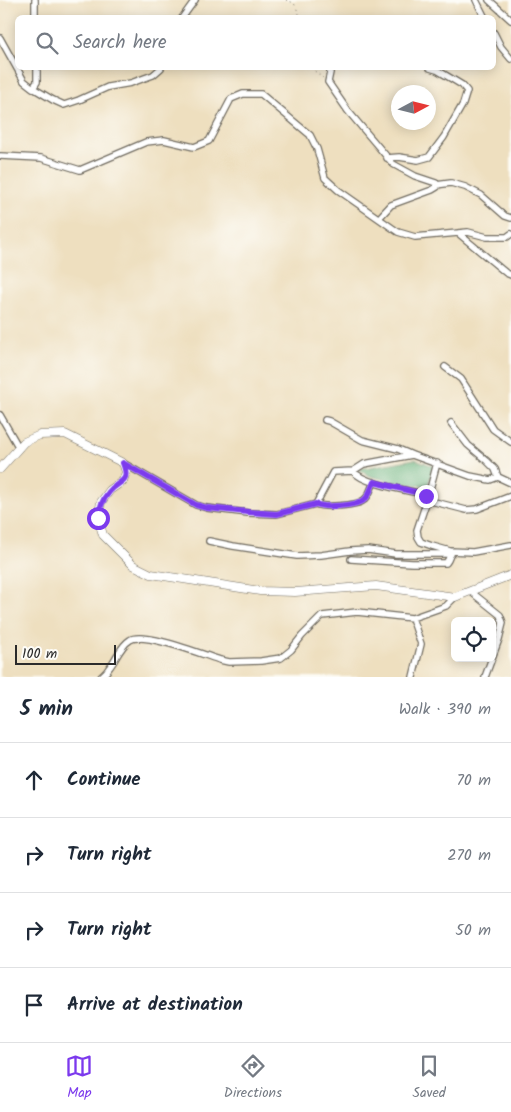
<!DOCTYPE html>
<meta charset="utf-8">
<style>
:root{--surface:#fff;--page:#f6f6f7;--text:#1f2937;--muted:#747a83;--line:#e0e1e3;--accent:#7c3aed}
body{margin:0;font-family:Kalam,sans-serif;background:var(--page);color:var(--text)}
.controls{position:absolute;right:15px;bottom:15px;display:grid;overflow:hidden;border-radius:8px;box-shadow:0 2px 12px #0003}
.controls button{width:45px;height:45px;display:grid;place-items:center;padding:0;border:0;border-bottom:1px solid var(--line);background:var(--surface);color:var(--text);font:25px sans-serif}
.compass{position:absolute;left:391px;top:85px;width:45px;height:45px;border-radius:50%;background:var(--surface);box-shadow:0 2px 12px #0003;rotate:83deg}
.scale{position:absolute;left:15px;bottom:12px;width:101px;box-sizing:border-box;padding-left:5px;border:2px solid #2b2b2b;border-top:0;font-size:14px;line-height:18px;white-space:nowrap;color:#2b2b2b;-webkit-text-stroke:4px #fdfcf7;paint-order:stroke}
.stop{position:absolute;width:15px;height:15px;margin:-11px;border:4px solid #7c3aed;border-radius:50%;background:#fff}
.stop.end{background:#7c3aed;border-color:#fff;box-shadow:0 1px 5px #0008}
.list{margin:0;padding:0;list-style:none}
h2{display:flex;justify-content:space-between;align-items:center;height:65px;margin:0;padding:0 20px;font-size:21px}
h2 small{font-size:16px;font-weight:400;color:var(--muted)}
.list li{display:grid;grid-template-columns:32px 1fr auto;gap:15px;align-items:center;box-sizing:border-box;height:75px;padding:0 20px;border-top:1px solid var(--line)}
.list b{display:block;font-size:19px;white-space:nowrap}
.list em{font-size:16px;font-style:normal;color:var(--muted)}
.icon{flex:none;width:28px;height:28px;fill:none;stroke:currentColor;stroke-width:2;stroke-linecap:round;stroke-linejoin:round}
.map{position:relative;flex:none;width:511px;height:677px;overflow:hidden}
.search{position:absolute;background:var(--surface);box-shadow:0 2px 12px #0003;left:15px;right:15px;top:15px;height:55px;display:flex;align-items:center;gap:12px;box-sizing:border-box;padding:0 18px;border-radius:8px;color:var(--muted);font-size:19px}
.sheet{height:365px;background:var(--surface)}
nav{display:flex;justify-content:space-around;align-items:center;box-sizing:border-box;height:70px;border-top:1px solid var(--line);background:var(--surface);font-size:14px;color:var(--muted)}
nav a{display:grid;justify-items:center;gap:2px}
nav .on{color:var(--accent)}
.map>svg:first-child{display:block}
</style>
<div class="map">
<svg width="511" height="677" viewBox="0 0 511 677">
<rect width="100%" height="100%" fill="#fdfcf7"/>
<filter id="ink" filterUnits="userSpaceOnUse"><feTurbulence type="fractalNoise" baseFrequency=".02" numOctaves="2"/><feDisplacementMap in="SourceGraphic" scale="10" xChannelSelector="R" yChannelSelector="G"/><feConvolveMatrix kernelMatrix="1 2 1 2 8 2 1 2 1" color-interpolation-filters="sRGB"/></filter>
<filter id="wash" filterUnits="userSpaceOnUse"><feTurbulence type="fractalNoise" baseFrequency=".0096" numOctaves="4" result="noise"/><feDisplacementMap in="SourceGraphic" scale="20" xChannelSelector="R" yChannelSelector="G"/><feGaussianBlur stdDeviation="1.12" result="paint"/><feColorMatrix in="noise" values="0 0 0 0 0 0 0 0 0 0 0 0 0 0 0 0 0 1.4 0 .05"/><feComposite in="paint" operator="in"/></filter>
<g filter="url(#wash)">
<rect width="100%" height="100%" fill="#eedfbf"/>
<path fill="#64ae76" stroke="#486c50" d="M415 459 433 466 428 486 398 483 370 476 359 469Z"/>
</g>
<g filter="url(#ink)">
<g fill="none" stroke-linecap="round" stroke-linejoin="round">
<g stroke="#6f6a5f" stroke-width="8">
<path id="minor" d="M35 0V18
M476 0 485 18
M489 0 511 20
M182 18 195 0
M494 33 501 47 511 59
M0 38 24 81 33 88 37 82V68
M331 68 328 82 348 111 393 164 415 176 436 183 437 187 432 190 391 205 379 218
M33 88 53 100 64 105 79 100 108 87 131 83 153 75 161 68
M0 156 41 158 80 170 146 142 164 140 194 147 209 141 231 99 243 94H261L310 135 317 149 325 178 338 190 398 232 415 237 458 233 506 273 511 275
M387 158 399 157 418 160 429 157 444 137 463 104 467 91 462 85 437 70 430 68
M436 185 451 183 465 187 481 195 505 216 511 218
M458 233 468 232 487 237H507L511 234
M445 367 461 379 493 429 511 442
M0 415 19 448
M325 420 329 421 362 440 398 449 412 455
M451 423 468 445 487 461 495 469 498 477 511 483
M123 463 196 505 207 508 248 513 277 514 316 504C323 508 357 506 364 500 369 497 371 488 374 482
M437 463 427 500 417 530 418 537 421 542 432 546 450 551 473 552 511 545
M353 471C363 484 406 490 423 494L426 495 427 500 466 510 477 509 511 496
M316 504 333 472 353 471 364 464 412 455 470 476 490 480 498 477
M209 541 233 546 297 556 321 555 350 551 368 550 396 554H451
M351 559 412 563H446L448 560 451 553
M470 591 500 615 503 623 499 639 485 677
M412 618 421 644 413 677
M101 677C104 674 107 672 109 668 116 660 120 646 130 640 143 631 204 655 220 660L229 662 261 661 281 658 291 650 302 636 322 616 357 612 412 618 446 606 455 597"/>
</g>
<g stroke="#6f6a5f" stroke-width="9">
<path id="tertiary" d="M0 469 24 442 40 435 65 434 123 463 126 472 123 481 110 490 101 502 98 518 103 535 133 565 151 574 260 591 295 592 376 586 455 597 511 575"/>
</g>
<path stroke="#6f6a5f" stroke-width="1" stroke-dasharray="1 4" stroke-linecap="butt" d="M286 0 294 3 301 18
M311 68 323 78"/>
<use href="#minor" stroke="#fff" stroke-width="5.5"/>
<use href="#tertiary" stroke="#fff" stroke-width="8"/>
</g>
</g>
<g fill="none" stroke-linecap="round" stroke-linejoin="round" filter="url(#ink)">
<path stroke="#7c3aed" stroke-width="6" d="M98 518C100 508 102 500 109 492 119 479 131 484 123 463L196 505 207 508 248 512 277 514 316 504C323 508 357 506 364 500 369 497 371 488 374 482L423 494 426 496"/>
</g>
</svg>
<div class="controls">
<button><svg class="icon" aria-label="locate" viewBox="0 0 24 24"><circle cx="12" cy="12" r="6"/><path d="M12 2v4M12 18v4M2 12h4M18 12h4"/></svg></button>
</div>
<svg class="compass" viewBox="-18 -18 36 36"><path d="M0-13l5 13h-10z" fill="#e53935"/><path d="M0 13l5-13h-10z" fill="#747a83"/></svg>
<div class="scale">100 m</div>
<div class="stop" style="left:98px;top:518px"></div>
<div class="stop end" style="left:426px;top:496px"></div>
<div class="search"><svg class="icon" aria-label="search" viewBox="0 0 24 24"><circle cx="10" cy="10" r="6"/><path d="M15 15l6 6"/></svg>Search here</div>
</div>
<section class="sheet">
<h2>5 min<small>Walk · 390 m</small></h2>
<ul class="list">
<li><svg class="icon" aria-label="ahead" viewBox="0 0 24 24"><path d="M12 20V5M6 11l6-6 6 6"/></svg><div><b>Continue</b></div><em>70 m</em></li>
<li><svg class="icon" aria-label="right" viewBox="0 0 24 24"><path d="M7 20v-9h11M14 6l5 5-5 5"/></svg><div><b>Turn right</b></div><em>270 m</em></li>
<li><svg class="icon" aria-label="right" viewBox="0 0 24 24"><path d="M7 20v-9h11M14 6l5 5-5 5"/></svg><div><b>Turn right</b></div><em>50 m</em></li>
<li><svg class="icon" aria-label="arrive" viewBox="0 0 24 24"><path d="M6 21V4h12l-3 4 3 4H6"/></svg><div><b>Arrive at destination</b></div></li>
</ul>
</section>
<nav>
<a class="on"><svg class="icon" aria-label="map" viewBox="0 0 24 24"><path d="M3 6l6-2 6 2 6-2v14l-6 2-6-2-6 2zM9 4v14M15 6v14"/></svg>Map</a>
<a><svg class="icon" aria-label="directions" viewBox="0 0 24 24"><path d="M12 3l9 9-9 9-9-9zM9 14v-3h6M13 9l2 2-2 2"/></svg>Directions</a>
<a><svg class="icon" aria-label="saved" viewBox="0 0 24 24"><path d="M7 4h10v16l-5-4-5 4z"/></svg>Saved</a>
</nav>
